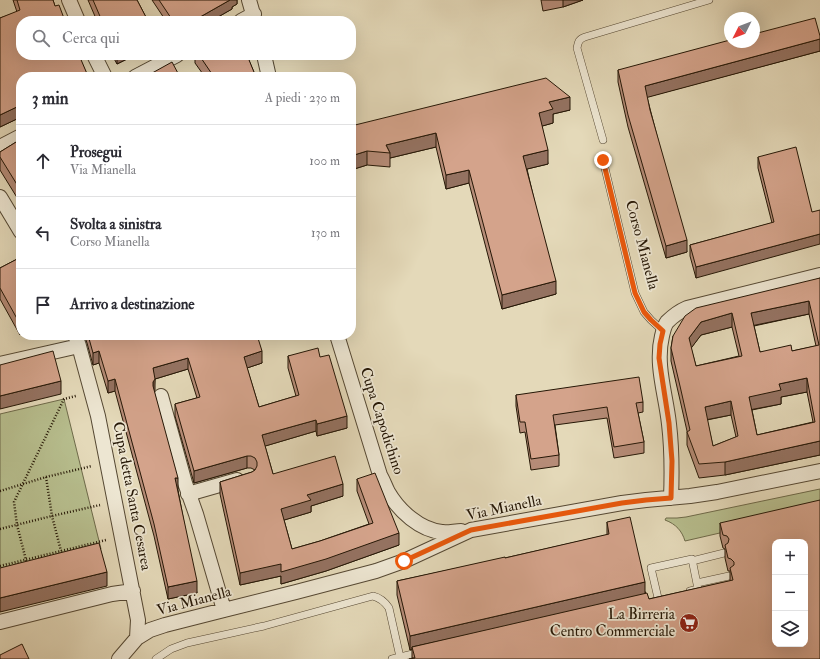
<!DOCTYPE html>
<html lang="it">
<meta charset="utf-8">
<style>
:root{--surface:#fff;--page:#f2f2f3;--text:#2b2b33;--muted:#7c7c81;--line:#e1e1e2}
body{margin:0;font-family:"IM FELL Double Pica",serif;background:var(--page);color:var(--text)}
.controls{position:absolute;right:12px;bottom:12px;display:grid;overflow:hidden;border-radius:8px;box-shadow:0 4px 16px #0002}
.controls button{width:36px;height:36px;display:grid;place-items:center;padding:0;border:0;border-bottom:1px solid var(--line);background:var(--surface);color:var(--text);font:20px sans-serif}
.compass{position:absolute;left:724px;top:12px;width:36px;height:36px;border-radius:50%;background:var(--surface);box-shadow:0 4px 16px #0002;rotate:228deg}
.stop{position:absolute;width:12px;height:12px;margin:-9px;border:3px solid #ea580c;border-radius:50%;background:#fff}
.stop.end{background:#ea580c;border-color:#fff;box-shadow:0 1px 4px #0008}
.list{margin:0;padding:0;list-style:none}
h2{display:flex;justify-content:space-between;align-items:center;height:52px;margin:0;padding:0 16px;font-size:17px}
h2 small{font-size:13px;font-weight:400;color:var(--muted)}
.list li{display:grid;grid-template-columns:26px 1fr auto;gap:12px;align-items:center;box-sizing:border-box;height:72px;padding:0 16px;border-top:1px solid var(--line)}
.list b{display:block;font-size:15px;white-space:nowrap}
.list p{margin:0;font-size:13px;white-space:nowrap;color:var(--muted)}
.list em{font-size:13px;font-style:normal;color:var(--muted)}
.icon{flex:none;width:22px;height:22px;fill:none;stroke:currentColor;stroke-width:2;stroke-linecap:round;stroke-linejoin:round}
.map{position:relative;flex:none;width:820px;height:659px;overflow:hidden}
.search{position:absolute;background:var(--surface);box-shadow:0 4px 16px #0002;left:16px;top:16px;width:340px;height:44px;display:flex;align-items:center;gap:10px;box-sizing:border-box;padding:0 14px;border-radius:16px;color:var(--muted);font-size:15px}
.panel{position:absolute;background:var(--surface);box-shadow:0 4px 16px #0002;left:16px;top:72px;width:340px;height:268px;border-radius:16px}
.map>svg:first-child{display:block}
</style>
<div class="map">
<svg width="820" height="659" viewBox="0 0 820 659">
<rect width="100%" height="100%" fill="#e4d9b9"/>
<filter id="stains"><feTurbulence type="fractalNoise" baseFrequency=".005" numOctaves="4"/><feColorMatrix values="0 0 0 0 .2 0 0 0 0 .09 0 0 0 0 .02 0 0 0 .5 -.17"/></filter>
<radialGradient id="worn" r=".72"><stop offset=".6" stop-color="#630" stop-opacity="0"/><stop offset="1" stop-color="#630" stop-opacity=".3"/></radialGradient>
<path fill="#b7be8e" stroke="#6e6a4a" d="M64 399 101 549 0 573V414Z
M820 489V510L685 541C682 531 676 524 665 520L666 518H677L686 517Z"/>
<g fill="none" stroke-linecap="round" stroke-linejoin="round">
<g stroke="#554833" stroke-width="8">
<path id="service" d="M603 140 577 48C578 42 579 39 585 37L709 0
M603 160 635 293 644 312 651 320 663 331
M692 561 724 553
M697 583 729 576
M658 598 651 568 692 559 698 589 690 591
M156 659 171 649 187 643 264 626 373 596C381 598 385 602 389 608L400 657
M392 659 421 652"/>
</g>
<g stroke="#554833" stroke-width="16">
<path id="minor" d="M69 0 78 21
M249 0 255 21
M241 21 254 14
M94 55 105 77
M264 55 269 77
M135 77 177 55
M0 147 21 136
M0 197 21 232
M75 335 79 346 98 416 138 620 137 638
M337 335 380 475C383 480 385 486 388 492 399 511 420 530 442 532 448 533 455 531 461 531
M0 364 79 346
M161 396 185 483 196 514 224 610
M188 494 237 480
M671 498C672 473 672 449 669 424 666 395 655 365 662 336 663 332 664 326 667 322 673 316 680 311 687 308L820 275
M0 622 112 594 133 591
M119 659 137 638 150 630 165 625 224 610 296 592 376 571 404 561 471 530 622 503 646 500 690 496 717 492 820 471"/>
</g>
<path stroke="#251706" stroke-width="2.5" stroke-dasharray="1 2" stroke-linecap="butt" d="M46 477 52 516 61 551
M0 491 46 477 92 466
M0 529 52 516 100 505
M27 564 17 525 14 502 64 399 76 396
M0 566 106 540"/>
<use href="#service" stroke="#ede6d2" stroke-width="7"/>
<use href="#minor" stroke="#ede6d2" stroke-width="14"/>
</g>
<path fill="#b68c78" stroke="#251706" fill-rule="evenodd" d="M13 0H53L55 6 88 77H21V117L0 127V18L17 12Z
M88 0H137L148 21H97Z
M152 0H237V4L232 7V9L211 21H166Z
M541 0H583L563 7 543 11Z
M820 51 647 97 687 252 666 258 628 127 618 82V70Z
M112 55H135L117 64Z
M195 55H249L247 56 256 77H205L195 63Z
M570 110 553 114V123L542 126 548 164 527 169 556 294 502 309 469 183 446 189 436 147 390 158V167L367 165 351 170V126Z
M21 139V204L0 170V152Z
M758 157 812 212 696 278 690 256V245L772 223 758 168Z
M21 257 20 335 0 299V268Z
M820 278V455L725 475 699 478 687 445V431L680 400 671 361V348L673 336ZM809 314 816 346 792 351 760 352 754 326ZM732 327 739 356 696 366 691 348 701 335ZM807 392 813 422 757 435 752 410 781 404V397ZM731 415 736 437 713 446 707 420Z
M84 335H257L262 363 247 368 259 407 296 396 288 368V356L320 357 347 428 317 436 316 431 265 446 273 474 343 496 311 506V512L284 520 292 549 320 541 369 524 357 491V479L399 545 326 571 281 584V576L240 585 220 494V482L252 472 255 470 251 468H247L194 483 175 416V404L197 398 188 369 155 379 154 391 178 489V490L197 593 168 599 154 536 115 391 108 393 99 363 93 365 87 343Z
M516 395 643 402V412L638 413 644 442V453L614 458 607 418 555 425 559 455V466L531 470 525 432 520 433 516 406Z
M607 522 649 599 730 581V571H728L725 558V549L723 548 720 536V523L820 659 412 658V649L410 650 397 595V581L505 558 607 535Z"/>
<path fill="#947261" stroke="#251706" d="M230 0H237V4L232 7V9L211 21H193Z
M563 0H583L563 7Z
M820 39V51L645 98V86Z
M117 55H135L117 64Z
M570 97V110L553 114V123L539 127V113L549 102Z
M21 105V117L0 127V115Z
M436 133V147L390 158V153L386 145Z
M548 150V164L523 170V156Z
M367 151V165L351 170V156Z
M469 170V183L446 189V175Z
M820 234V244L696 278V267Z
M687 240V252L666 258V246Z
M556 281V294L502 309V295Z
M809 301V314L751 326V313Z
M732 313V327L701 335 689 351V338L701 322Z
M21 323V334L20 335V324Z
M286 335H299L286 339Z
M99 351V363L93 365V353Z
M262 351V363L244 369V357Z
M188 358V369L155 379V390L153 394V368Z
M807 378V392L781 397V404L749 410V397L779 384Z
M115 379V391L108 393V381Z
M61 381V394L0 409V396Z
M731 401V415L705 420V407Z
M347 416V428L317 436V424Z
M316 420V431L262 447V435Z
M820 441V455L725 475V462Z
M247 456V468L194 483V471Z
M175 478H178V489L175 490Z
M343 484V496L311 506V512L281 521V509L307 495Z
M399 533V545L326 571 281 584V576L240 585V573Z
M107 572V586L0 612V598Z
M197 581V593L168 599V587Z
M645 582V596L412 647V649L410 650V636Z"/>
<path fill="#d4a38b" stroke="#251706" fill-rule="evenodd" d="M17 0H53L55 6 59 5 65 21H21V55H79L88 76 85 77H21V105L0 115V18L20 10Z
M93 0H137L148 21H102Z
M159 0H230L193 21H186L185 19 184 20V21H173Z
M815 18 820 36V39L645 86 650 110 687 240 666 246 628 115 618 70 730 40V42H754V34Z
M199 55H247L256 77H214Z
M172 62 180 77H145Z
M546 78 570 97 549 102 553 109 539 113 548 150 523 156 556 281 502 295 469 170 446 175 436 133 386 145 390 153 367 151 351 156V126Z
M21 139V191L0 157V152Z
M796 147 812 212 820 210V234L696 267 690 245 774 222 758 157Z
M21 257V323L20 324 0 288V268Z
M820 278V441L725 462 699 464 687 432 690 430 680 386 671 348 673 336 685 316 696 308ZM809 301 819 345 792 351 791 345 760 352 751 313ZM732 313 742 356 696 366 689 338 701 322ZM807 378 815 422 757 435 749 397 781 390 779 384ZM731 401 738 436 713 446 705 407Z
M88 335H257L262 351 244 357 259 407 299 395 288 356 318 348 320 357 329 355 347 416 317 424 316 420 262 435 273 474 335 456 343 484 307 495 311 500 281 509 292 549 320 541 373 523 357 479 375 473 399 533 326 559 281 572V564L240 573 220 482 252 472 255 470 257 466V462L255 458 251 456H247L194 471 175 404 200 397 188 358 153 368 155 379 153 382V386L178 478H175L197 581 168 587 154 524 115 379 108 381 99 351 93 353Z
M53 351 61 381 0 396V365Z
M639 377 643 402 636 403 644 442 614 447 607 407 553 415 559 455 531 459 525 422H520L516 395Z
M820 500V659H409L415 658 412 647 647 593 649 599 733 580 730 568 734 565V562L731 559 728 558 725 545 728 543 729 539 727 536 723 535 720 523ZM775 542H805V644H775Z
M630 517 645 582 410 636 397 581 505 557V558L609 534 607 522Z
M99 543 107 572 0 598V568Z
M22 644 29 659H0V655Z"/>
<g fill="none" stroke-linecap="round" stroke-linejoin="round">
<path stroke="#ea580c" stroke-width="5" d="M404 561 471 530 622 503 646 500 671 498 672 461 669 423 659 358 660 344 663 331 651 320 644 312 635 293 603 160"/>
</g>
<defs>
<g id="supermarket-disc" transform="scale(1)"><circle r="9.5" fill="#8f2418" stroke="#ede6d2"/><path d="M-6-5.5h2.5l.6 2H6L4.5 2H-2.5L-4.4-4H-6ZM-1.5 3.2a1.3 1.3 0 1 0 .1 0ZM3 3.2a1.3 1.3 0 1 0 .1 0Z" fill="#fff"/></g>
</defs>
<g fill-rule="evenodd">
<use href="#supermarket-disc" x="689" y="623"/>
</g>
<g text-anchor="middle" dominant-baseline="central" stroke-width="3.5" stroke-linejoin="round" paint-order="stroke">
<g font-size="15" fill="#251706" stroke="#ede6d2">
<text transform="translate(642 245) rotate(75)">Corso Mianella</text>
<text transform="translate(382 421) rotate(72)">Cupa Capodichino</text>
<text transform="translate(132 496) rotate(79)">Cupa detta Santa Cesarea</text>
<text transform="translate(504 508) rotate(-12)">Via Mianella</text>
<text transform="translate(194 601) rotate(-15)">Via Mianella</text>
</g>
<g font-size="15" fill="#251706" stroke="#ede6d2" text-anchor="end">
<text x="675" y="614">La Birreria<tspan x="675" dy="17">Centro Commerciale</tspan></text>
</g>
</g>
<rect width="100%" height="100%" filter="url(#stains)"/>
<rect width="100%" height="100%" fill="url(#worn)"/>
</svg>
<div class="controls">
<button>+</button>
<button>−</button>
<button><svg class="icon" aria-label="layers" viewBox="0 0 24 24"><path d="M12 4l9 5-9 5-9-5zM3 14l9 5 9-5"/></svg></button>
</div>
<svg class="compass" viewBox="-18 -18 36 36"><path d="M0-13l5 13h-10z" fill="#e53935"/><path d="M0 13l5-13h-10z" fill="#7c7c81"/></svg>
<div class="stop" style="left:404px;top:561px"></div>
<div class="stop end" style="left:603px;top:160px"></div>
<div class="search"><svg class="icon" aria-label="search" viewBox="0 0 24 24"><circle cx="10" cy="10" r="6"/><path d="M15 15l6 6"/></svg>Cerca qui</div>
<section class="panel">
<h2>3 min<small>A piedi · 230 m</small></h2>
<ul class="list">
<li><svg class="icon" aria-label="ahead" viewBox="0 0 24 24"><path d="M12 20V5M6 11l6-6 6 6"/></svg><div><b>Prosegui</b><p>Via Mianella</p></div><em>100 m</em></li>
<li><svg class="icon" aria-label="left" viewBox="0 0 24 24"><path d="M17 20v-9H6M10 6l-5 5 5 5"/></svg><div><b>Svolta a sinistra</b><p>Corso Mianella</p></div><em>130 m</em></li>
<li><svg class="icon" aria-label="arrive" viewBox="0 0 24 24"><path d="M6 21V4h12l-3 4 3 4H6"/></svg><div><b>Arrivo a destinazione</b></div></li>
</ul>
</section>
</div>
